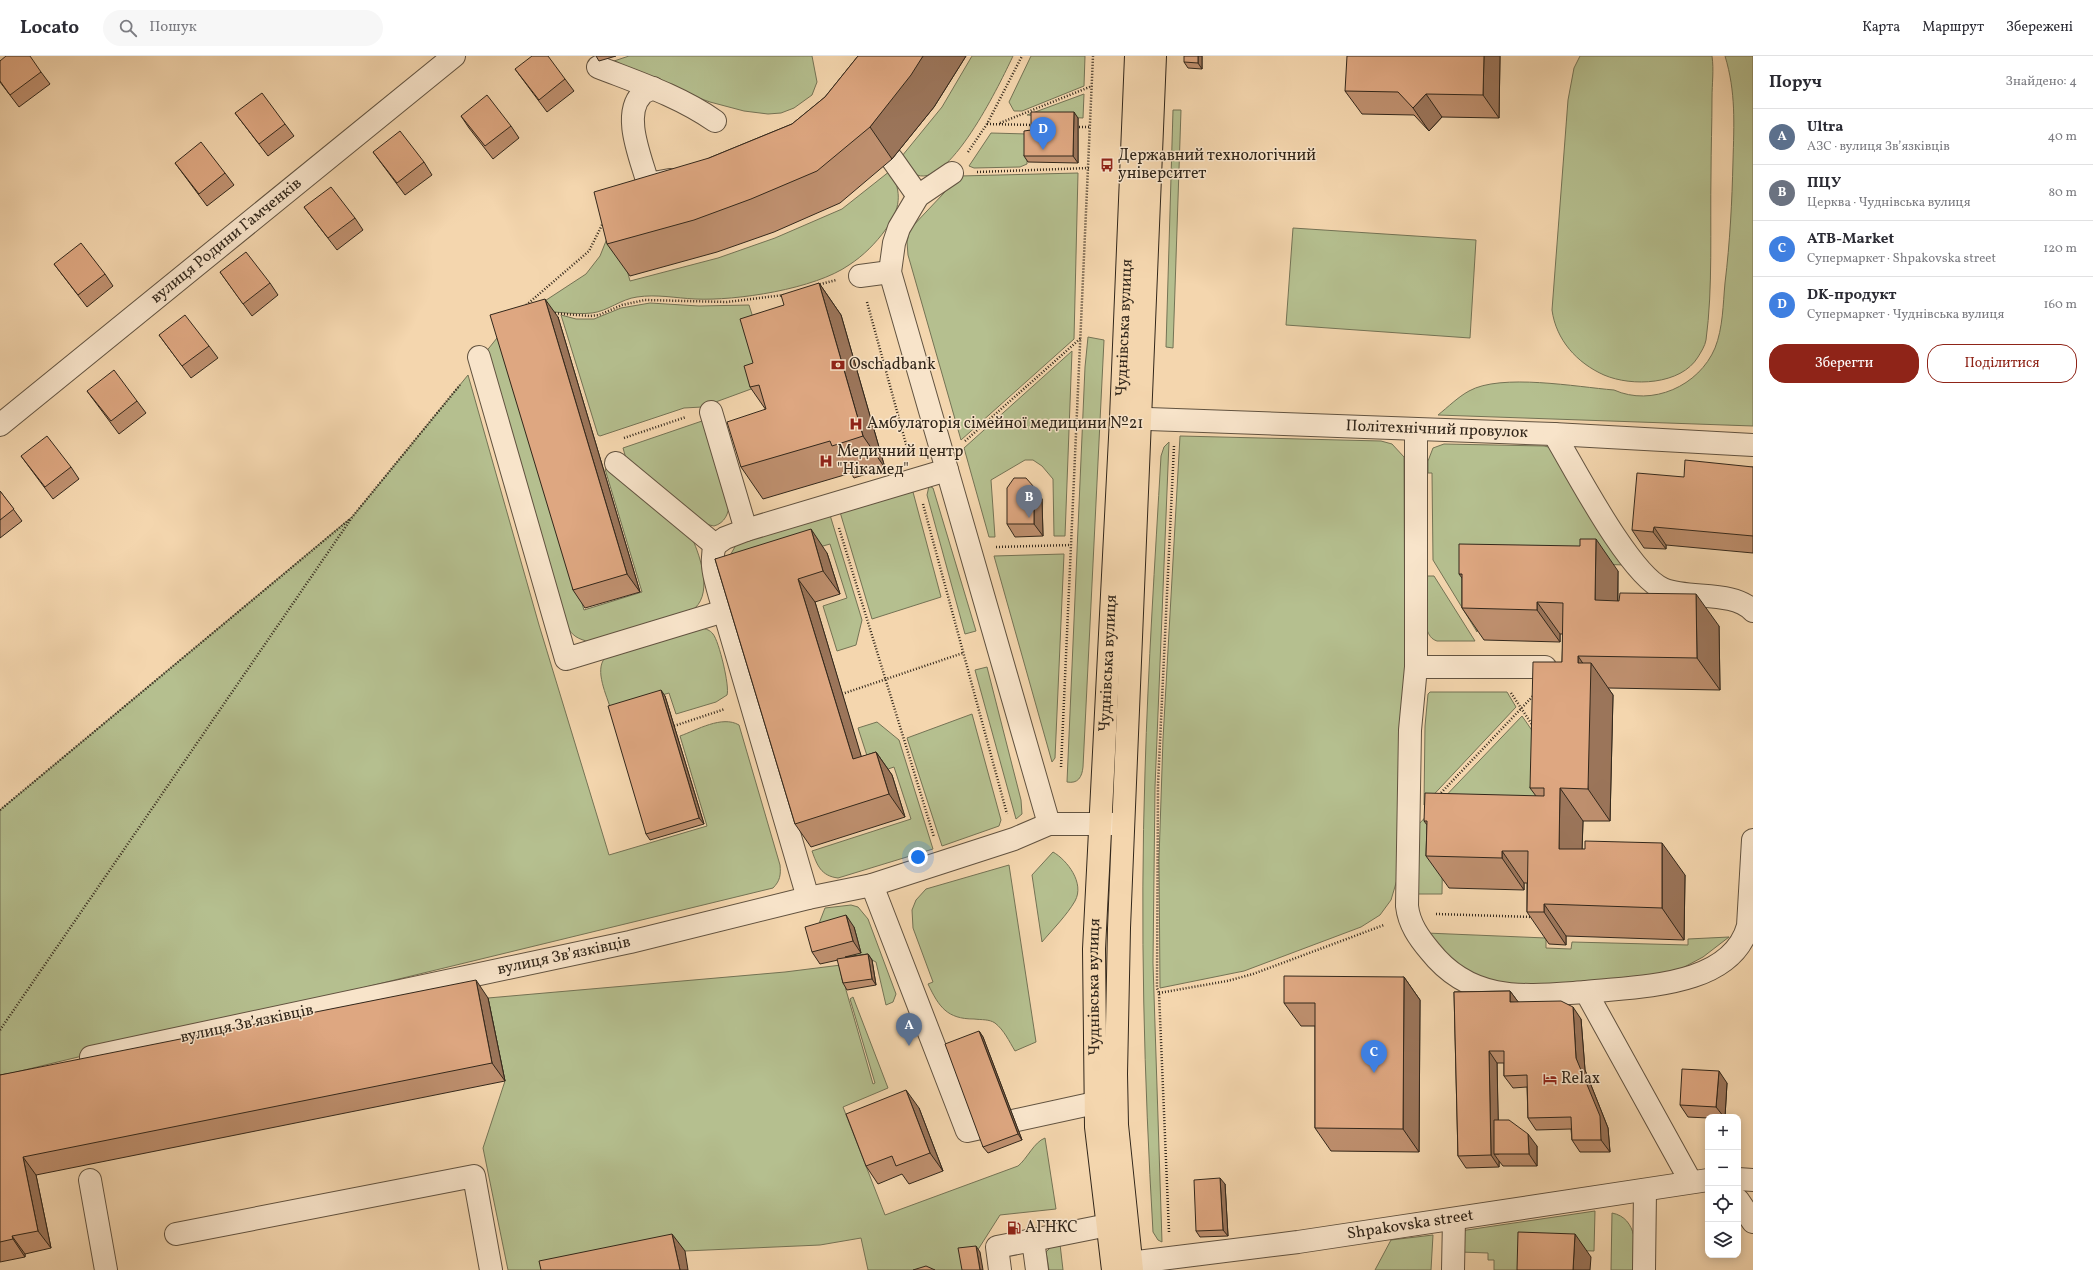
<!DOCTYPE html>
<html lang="uk">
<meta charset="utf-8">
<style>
:root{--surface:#fff;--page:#f7f7f7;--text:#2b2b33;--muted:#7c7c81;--line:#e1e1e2;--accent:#8f2418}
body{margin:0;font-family:Vollkorn,serif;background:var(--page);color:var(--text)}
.controls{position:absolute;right:12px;bottom:12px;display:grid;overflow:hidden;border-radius:8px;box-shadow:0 2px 10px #0003}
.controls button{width:36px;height:36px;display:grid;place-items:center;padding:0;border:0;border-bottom:1px solid var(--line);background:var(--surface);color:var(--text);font:20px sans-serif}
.you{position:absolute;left:918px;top:801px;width:14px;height:14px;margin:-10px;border:3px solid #fff;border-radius:50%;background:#1a73e8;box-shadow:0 0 0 6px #1a73e833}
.badge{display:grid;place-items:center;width:26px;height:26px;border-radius:50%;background:var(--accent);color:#fff;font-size:13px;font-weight:700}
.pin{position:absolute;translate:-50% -33px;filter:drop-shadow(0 1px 2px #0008)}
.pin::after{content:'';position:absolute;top:21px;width:14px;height:12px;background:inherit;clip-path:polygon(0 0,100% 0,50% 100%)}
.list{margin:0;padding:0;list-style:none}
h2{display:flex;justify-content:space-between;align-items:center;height:52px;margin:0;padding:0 16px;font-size:17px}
h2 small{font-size:13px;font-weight:400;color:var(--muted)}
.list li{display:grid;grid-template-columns:26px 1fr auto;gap:12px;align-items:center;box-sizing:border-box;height:56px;padding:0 16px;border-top:1px solid var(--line)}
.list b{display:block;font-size:15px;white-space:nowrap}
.list p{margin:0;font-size:13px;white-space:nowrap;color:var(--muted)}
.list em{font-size:13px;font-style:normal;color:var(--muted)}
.actions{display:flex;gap:8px;padding:12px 16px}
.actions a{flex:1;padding:9px 0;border:1px solid var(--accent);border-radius:16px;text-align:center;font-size:14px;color:var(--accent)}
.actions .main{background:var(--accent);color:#fff}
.icon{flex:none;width:22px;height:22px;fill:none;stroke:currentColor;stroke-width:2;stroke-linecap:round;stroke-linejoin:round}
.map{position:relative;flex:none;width:1753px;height:1214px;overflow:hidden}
header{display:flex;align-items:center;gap:24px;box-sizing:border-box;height:56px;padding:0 20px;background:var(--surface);border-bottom:1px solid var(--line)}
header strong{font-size:19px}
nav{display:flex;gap:22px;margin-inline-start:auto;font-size:14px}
.search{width:280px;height:36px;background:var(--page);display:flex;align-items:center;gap:10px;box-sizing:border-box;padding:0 14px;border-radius:22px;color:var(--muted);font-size:15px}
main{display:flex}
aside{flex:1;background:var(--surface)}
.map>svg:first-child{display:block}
</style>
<header>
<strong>Locato</strong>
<div class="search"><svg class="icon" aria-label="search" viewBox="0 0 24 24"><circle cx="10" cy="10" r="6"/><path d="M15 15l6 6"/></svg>Пошук</div>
<nav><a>Карта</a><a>Маршрут</a><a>Збережені</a></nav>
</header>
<main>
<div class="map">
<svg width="1753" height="1214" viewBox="0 0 1753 1214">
<rect width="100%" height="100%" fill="#f4d6ae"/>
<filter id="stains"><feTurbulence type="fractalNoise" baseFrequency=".005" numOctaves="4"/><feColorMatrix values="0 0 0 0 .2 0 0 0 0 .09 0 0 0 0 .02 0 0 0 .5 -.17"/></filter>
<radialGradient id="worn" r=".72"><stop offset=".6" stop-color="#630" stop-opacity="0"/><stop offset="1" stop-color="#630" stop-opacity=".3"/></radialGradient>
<path fill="#b5bf8f" stroke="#747355" d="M629 0H812L817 26 812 39 794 52 781 57 768 58 744 55 710 46 605 8Z
M972 0H1013C1003 21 943 149 910 114 907 110 905 104 902 100L942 51Z
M1031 0H1085L1084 30 1022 55H1014L1009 46Z
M1580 0H1712C1714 14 1712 28 1712 42 1712 68 1711 93 1711 118 1710 171 1713 233 1706 284 1705 290 1701 296 1698 301 1681 329 1632 331 1604 319 1577 307 1556 284 1552 254L1568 44 1574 12Z
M1725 0H1753V370L1438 359C1448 351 1458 341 1469 335 1501 317 1577 331 1614 334 1652 351 1699 330 1715 292 1723 272 1723 248 1725 227 1730 186 1732 146 1733 105 1734 68 1736 36 1725 0Z
M1084 38 1083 62 1027 59Z
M1173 54H1181L1173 292 1166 291Z
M991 77 1028 78 1027 108 1020 111 974 112 969 110Z
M890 115C903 136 900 154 886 173 876 187 863 200 849 209 815 233 736 245 695 243 675 242 657 238 637 241 621 243 608 255 592 257 574 259 550 255 531 254L586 218 600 200 614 165 630 225 718 202 775 182 842 153Z
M1078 117 1074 283 961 384 908 199 907 186 910 173 960 120Z
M1293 172 1476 184 1470 282 1286 269Z
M650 247 699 250 749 249 762 290V329L702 351 684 352 600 380 598 379 561 259 576 263H594L621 252Z
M501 277 584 554 642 536 605 413 610 412 692 482C701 502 714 541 691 555L590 586C578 583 572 580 567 570L485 297Z
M1088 281 1104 284 1083 711C1082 721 1078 728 1067 726L1085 311Z
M1072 295 1065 480H1054L1053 423 1042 410 1033 404H1025L991 424 995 481H989L964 392Z
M468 319 539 569 609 799 707 770 680 680C697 674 722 659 739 669L780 809C781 819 780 825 773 832L0 1020V754L353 460Z
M705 364 729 447C729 457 725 467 714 470L705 468 627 406 623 392Z
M1180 380 1381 385 1392 388 1404 401 1405 643 1399 817 1391 844 1380 859 1361 871 1244 915 1160 932 1159 803 1163 683Z
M1169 386 1155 731 1153 907 1162 1186 1158 1184 1153 1176C1144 1023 1140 869 1145 716 1148 611 1155 505 1161 400L1164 391Z
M1444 388 1544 390 1553 392 1625 509 1595 508 1478 516 1477 576 1433 504 1432 417H1428V405L1433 392Z
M929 430 933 432 976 575 965 578 927 439Z
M908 434 913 436 941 541 872 563 840 456Z
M830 459 862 564 856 589 837 595 823 550 847 542 830 488 754 510 728 503 736 489 743 485Z
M1064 498 1055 702 1052 706 994 500Z
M1427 520H1434L1475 585H1437C1431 583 1429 579 1427 574Z
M702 572C706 573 710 574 713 578 719 585 730 631 727 639L716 646 676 658 669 637 611 654C607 640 594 614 605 602Z
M987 611 1021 744 1022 758 1016 763 975 614Z
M1430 636H1507L1516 651 1424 749 1425 670 1428 638Z
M972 658 1001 764 999 770 942 790 907 682Z
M1522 660 1540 686 1547 768 1443 766 1442 838H1418L1417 770Z
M877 666 899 684 933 793 838 822C821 820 817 809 812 795L911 763 894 711 873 718 858 672Z
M1053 796C1067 804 1085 827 1075 845 1067 859 1053 873 1042 886L1032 819Z
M1009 809 1036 986 1015 995C1009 985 1004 974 995 967 989 963 982 964 974 963 947 963 939 951 928 928L933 926 913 872 912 854 916 844 926 833Z
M851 849 858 851 868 863 896 938 893 946 886 949 876 906 872 904 842 909 846 934 873 1028 875 1027 850 943 853 941 888 1032 843 1051 885 1159 1018 1110C1027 1103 1034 1086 1045 1082L1056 1153 1000 1159 965 1214H868L861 1182 820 1189 685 1195 594 1214H508L483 1092 505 1025 488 942 785 916 841 909 840 903 813 883 825 852Z
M1426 877 1546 882V892L1571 893 1572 886 1688 889V883L1729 881 1703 901 1675 916 1522 933 1468 921Z
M1595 1155 1594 1195 1528 1193 1526 1214H1494V1204H1488V1197L1460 1196V1175Z
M1612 1157C1638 1162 1636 1193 1636 1214H1611Z
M1433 1179 1431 1214H1375L1391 1184Z
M1060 1188 1063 1214H1049L1046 1196 1053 1189Z"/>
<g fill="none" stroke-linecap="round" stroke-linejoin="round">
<g stroke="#625340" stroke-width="24">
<g id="minor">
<path d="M598 11C639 27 679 40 715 65"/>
<path d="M653 32C649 34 644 36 642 38 621 59 642 104 648 128L670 124"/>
<path d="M892 103 918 140"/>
<path d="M952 117 918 140 899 172 894 187 890 216 1049 768"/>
<path d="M860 220 890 216"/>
<path d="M479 301 566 603 724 555"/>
<path d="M711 356 746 474"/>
<path id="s1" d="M1121 362 1554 378 1753 389"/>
<path id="s2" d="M0 369 454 0"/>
<path d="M1416 374V611L1410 674 1407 850C1409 868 1419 882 1430 895 1472 948 1526 940 1586 936L1691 1126"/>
<path d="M1554 378C1575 413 1629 518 1663 533 1689 544 1733 534 1753 555"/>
<path d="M616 407 715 489 725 482 746 474 947 414"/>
<path d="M715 489C708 510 719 534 724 555L808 842"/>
<path d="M1416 611H1545"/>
<path d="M872 829 967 1075 1095 1047"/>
<path d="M1586 936C1637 930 1731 932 1748 870L1753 784"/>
<path d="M91 1001 630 886 808 842 872 829 1014 783 1049 768H1119"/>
<path d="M1738 1123 1753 1124"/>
<path d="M90 1124 106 1214"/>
<path d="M1738 1144 1753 1166"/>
<path d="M176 1178 474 1120 491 1214"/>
<path d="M1033 1184 1108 1169"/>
<path id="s3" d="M1113 1209 1298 1186 1708 1124"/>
<path d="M1000 1214 997 1191 1033 1184 1037 1214"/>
<path d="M1453 1214 1454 1163"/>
<path d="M1644 1214 1645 1134"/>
</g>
</g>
<g stroke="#32271b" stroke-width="24">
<g id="major">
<path id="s4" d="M1113 1214 1096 1071 1094 893 1121 362 1136 0"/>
<path d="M1132 1214 1117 1069 1116 1018 1119 872 1155 0"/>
</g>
</g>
<path stroke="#32271b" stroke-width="2.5" stroke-dasharray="1 2" stroke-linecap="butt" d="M1000 67 1092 30
M987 68 1033 69
M1076 71H1090
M968 96 987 68 1022 0
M977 116 1089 112
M817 229 836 224
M867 246 909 399
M524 251 589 195 604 165
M552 257 590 260 599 259 622 249 645 244 727 246 784 239
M624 382 686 361
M965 385 1081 282
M923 448 1007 758
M839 472 934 781
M996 491 1071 489
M1511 637 1533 670
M842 638 963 597
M674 670 725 653
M1061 711 1093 0
M1439 739 1533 640
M0 754 350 463
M1436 858 1533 861
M1159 937 1227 925 1253 918 1384 869
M0 974 353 460 460 329
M1169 1176 1159 937 1157 932 1158 728 1174 390"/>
<use href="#minor" stroke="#f8e4ca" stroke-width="22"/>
<use href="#major" stroke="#f4d6ae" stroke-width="22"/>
</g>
<path fill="#bf906f" stroke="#32271b" d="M596 0H616L599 5Z
M858 0H966L934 51 892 103 840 147 774 176 717 196 630 220 607 188 709 102 792 68 825 41Z
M1202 0V13L1188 12 1184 6Z
M1500 0 1499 62 1442 61 1429 75 1414 59 1362 58 1345 35Z
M0 5 41 16 50 28 19 51 0 26Z
M515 13 565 23 574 35 547 56Z
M235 57 285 68 294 80 268 100Z
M461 60 511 70 519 82 493 103 469 72Z
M1078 62V107L1028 106 1024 100 1031 74Z
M373 96 424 106 432 119 405 139Z
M175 107 225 117 234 129 207 150Z
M304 151 355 162 363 174 337 194Z
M54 208 105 218 113 230 87 251Z
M220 216 270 227 278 239 252 260Z
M819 227 841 259 885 412 854 422 851 417 763 443 741 411 766 354 750 331 784 249Z
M558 261 640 536 585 552 573 534Z
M159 279 209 290 218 302 191 322Z
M87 335 137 345 146 357 119 378Z
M21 400 71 411 79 423 53 443Z
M1753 411V497L1666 489V493L1644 492 1632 474 1684 421Z
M1034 431 1042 443 1043 480 1015 481 1007 468Z
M0 435 22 465 0 482Z
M827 497 840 538 815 546 861 701 876 696 892 719 905 761 811 791 795 768 715 503Z
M1618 515V545L1719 570 1720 634 1608 632 1613 639 1610 765H1583L1582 793 1685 819 1684 884 1566 880V889L1549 888 1527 856V827H1524V834L1449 832 1426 800 1427 769 1424 765 1536 740 1530 732 1562 606 1563 578H1560V586L1484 584 1462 552V522L1459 518Z
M665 640 704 768 650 784 646 778Z
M854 871 861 897 845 901 868 898 872 904 876 929 847 934 843 927 838 904 820 908 812 896Z
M1404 921 1420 944 1419 1096 1331 1095 1315 1072V970H1301L1284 947Z
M1510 935 1518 946 1581 963 1585 1014 1608 1072 1610 1096H1580L1572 1084 1571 1073 1536 1074 1528 1062 1527 1031 1513 1032 1504 1020V1007H1497L1498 1064 1537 1090V1110H1503L1499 1105V1111L1466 1112 1458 1100 1454 936Z
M488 942 505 1025 36 1119 51 1192 25 1198V1201L0 1206V1019Z
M979 975 983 981 1022 1084 988 1097 983 1091Z
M1727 1027 1725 1061H1708V1062L1688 1061 1680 1049Z
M919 1052 943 1115 909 1128 902 1118 878 1128 866 1110Z
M1225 1128 1228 1180 1200 1181 1196 1175Z"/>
<path fill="#9b755a" stroke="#32271b" d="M923 0H966L934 51 892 103 870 71Z
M1198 0H1202V13L1198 7Z
M1484 0H1500L1499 62 1483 39Z
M1426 38 1442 61 1429 75 1413 52Z
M1074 56 1078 62V107L1073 100Z
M819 227 841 259 885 412 863 380Z
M545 243 558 261 640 536 627 518Z
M1034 431 1042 443 1043 480 1034 468Z
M1654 471 1666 489V493L1653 476Z
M811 473 827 497 840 538 823 515Z
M1596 483 1618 515 1617 576 1595 544Z
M798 523 815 546 869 726 853 703Z
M1696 538 1719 570 1720 634 1697 602Z
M1537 546 1560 578V586L1537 554Z
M1578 600 1590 618 1591 607 1613 639 1610 765 1588 733 1578 607Z
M661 634 665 640 704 768 699 762Z
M876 696 892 719 905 761 889 738Z
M1560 732 1583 765 1581 825 1559 793Z
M1662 787 1685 819 1684 884 1662 852Z
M1502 795 1524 827V834L1502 802Z
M1544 848 1566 880V889L1544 856Z
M846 859 854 871 861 897 853 885Z
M868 898 872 904 876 929 872 923Z
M1404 921 1420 944 1419 1096 1403 1073Z
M476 924 488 942 505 1025 492 1007Z
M1510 935 1519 947 1510 946Z
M1573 951 1581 963 1585 1014 1608 1072 1610 1096 1601 1084 1576 1002Z
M979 975 983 981 1022 1084 1018 1078Z
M1489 995 1497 1007 1499 1098H1494L1499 1105V1111L1491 1099Z
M1719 1015 1727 1027 1725 1061H1724L1716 1051Z
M906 1034 919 1052 943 1115 930 1097Z
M1528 1078 1537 1090V1110L1529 1098Z
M23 1101 36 1119 51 1192 38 1175Z
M1220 1122 1225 1128 1228 1180 1223 1174Z
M672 1178 685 1195 688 1214H680Z
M1575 1178 1591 1201 1590 1214H1573Z
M12 1180 25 1198V1201L13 1183Z
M976 1190 980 1196 983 1214H980Z"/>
<path fill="#dea781" stroke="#32271b" d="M6 0H30L41 16 10 39 0 25V5Z
M532 0H548L565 23 539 44 515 13Z
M858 0H923L911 19 870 71 817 115 751 143 694 164 607 188 594 136 709 102 792 68 825 41Z
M1184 0H1198V7L1184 6Z
M1347 0H1484L1483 39 1426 38 1413 52 1398 36 1345 35Z
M262 37 285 68 259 88 235 57Z
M487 39 511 70 485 90 461 60Z
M1031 56H1074L1073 100H1024V75L1031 74Z
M400 75 424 106 397 127 373 96Z
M201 86 225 117 199 138 175 107Z
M331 131 355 162 328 182 304 151Z
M81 187 105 218 78 239 54 208Z
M246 196 270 227 243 248 220 216Z
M819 227 863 380 832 390 830 385 741 411 727 366 766 353 759 329 750 331 744 310 753 307 740 263 784 249 781 239Z
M545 243 627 518 573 534 490 259Z
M185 259 209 290 182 310 159 279Z
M114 314 137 345 111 365 87 335Z
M47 380 71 411 45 431 21 400Z
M1685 404 1753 411V480L1654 471 1653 476 1632 474 1637 417 1684 421Z
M1014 422H1026L1034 431V468H1007V432Z
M0 435 14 453 0 464Z
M811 473 823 515 798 523 853 703 876 696 889 738 795 768 715 503Z
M1580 483H1596L1595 544 1619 545 1620 537 1696 538 1697 602 1578 600V607H1591L1588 733 1560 732 1559 793H1585V785L1662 787V852L1544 848V856H1527L1528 795H1502V802L1426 800 1427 765H1424L1425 737 1544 740V732H1530L1533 606H1562L1563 547 1537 546V554L1462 552V518H1459V488L1580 490Z
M661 634 699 762 646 778 608 650Z
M846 859 853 885 812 896 805 871Z
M868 898 872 923 843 927 837 903Z
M1284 920 1404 921 1403 1073 1315 1072V947H1284Z
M476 924 492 1007 23 1101 38 1175 12 1180 13 1183 0 1186V1019Z
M1510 935V946L1561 945 1573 951 1576 1002 1600 1060 1601 1084H1572L1571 1061 1528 1062 1527 1019 1504 1020V995H1489L1491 1099 1458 1100 1454 936Z
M979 975 1018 1078 983 1091 945 988Z
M1682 1013 1719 1015 1716 1051 1680 1049Z
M906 1034 930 1097 896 1110 892 1100 866 1110 846 1058Z
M1494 1064H1509L1528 1078 1529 1098H1494Z
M1220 1122 1223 1174 1196 1175 1194 1124Z
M1518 1176 1575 1178 1573 1214H1517Z
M672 1178 680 1214H541L539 1205Z
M976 1190 980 1214H962L958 1192Z
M926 1210 935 1214H913Z"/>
<defs>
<g id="bus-bare" transform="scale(1.08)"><path d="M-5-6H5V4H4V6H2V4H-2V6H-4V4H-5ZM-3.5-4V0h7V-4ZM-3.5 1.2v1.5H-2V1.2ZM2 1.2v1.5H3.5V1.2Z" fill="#8f2418" stroke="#f8e4ca" stroke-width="2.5" paint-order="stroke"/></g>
<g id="bank-bare" transform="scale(1.08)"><path d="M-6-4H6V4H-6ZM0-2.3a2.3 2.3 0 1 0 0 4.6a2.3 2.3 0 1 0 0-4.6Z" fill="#8f2418" stroke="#f8e4ca" stroke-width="2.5" paint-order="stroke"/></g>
<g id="hospital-bare" transform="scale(1.08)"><path d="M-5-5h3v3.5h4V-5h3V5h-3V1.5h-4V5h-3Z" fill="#8f2418" stroke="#f8e4ca" stroke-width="2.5" paint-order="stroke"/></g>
<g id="hotel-bare" transform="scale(1.08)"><path d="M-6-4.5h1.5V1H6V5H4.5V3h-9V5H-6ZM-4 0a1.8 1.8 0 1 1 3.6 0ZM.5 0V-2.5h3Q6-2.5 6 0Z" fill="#8f2418" stroke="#f8e4ca" stroke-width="2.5" paint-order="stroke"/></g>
<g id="fuel-bare" transform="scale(1.08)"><path d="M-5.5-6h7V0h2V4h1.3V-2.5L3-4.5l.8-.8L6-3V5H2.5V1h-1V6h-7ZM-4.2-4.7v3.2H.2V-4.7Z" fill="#8f2418" stroke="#f8e4ca" stroke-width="2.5" paint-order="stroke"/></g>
</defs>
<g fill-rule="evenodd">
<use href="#bus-bare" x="1107" y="109"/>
<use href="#bank-bare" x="838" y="309"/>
<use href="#hospital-bare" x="856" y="368"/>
<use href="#hospital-bare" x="826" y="405"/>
<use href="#hotel-bare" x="1550" y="1023"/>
<use href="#fuel-bare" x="1014" y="1172"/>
</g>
<g text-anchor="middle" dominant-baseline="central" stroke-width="3" stroke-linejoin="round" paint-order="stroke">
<g font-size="16" fill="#32271b" stroke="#f8e4ca" text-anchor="start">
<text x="1118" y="100">Державний технологiчний<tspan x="1118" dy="18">університет</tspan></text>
<text x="849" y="309">Oschadbank</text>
<text x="867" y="368">Амбулаторія сімейної медицини №21</text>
<text x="837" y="396">Медичний центр<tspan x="837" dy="18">"Нікамед"</tspan></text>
<text x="1561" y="1023">Relax</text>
<text x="1025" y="1172">АГНКС</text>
</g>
<g font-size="16" fill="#32271b" stroke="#f8e4ca">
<text stroke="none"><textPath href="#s2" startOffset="292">вулиця Родини Гамченків</textPath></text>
<text stroke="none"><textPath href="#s4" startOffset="944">Чуднівська вулиця</textPath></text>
<text stroke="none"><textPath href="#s1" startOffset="316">Політехнічний провулок</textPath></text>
<text stroke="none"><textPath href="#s4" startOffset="608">Чуднівська вулиця</textPath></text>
<text transform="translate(564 900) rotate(-12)">вулиця Звʼязківців</text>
<text stroke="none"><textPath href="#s4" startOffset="284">Чуднівська вулиця</textPath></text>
<text transform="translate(247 968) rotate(-12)">вулиця Звʼязківців</text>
<text stroke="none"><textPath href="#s3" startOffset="300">Shpakovska street</textPath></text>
</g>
</g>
<rect width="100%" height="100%" filter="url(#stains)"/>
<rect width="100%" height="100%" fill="url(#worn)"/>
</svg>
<div class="controls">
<button>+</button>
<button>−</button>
<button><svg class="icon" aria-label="locate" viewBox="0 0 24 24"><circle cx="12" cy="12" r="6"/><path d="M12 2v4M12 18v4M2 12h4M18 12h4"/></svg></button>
<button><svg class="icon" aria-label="layers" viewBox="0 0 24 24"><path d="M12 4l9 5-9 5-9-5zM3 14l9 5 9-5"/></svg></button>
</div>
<div class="you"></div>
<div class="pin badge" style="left:909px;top:990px;background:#5c6f8a">A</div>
<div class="pin badge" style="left:1029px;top:462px;background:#6b7280">B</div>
<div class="pin badge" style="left:1374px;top:1017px;background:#3f7fe0">C</div>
<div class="pin badge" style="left:1043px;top:94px;background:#3f7fe0">D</div>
</div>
<aside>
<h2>Поруч<small>Знайдено: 4</small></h2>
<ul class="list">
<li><span class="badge" style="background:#5c6f8a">A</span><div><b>Ultra</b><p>АЗС · вулиця Звʼязківців</p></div><em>40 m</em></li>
<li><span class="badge" style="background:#6b7280">B</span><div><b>ПЦУ</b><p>Церква · Чуднівська вулиця</p></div><em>80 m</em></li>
<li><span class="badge" style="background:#3f7fe0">C</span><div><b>ATB-Market</b><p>Супермаркет · Shpakovska street</p></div><em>120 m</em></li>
<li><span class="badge" style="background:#3f7fe0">D</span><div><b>DK-продукт</b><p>Супермаркет · Чуднівська вулиця</p></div><em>160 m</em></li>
</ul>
<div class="actions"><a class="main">Зберегти</a><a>Поділитися</a></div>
</aside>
</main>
